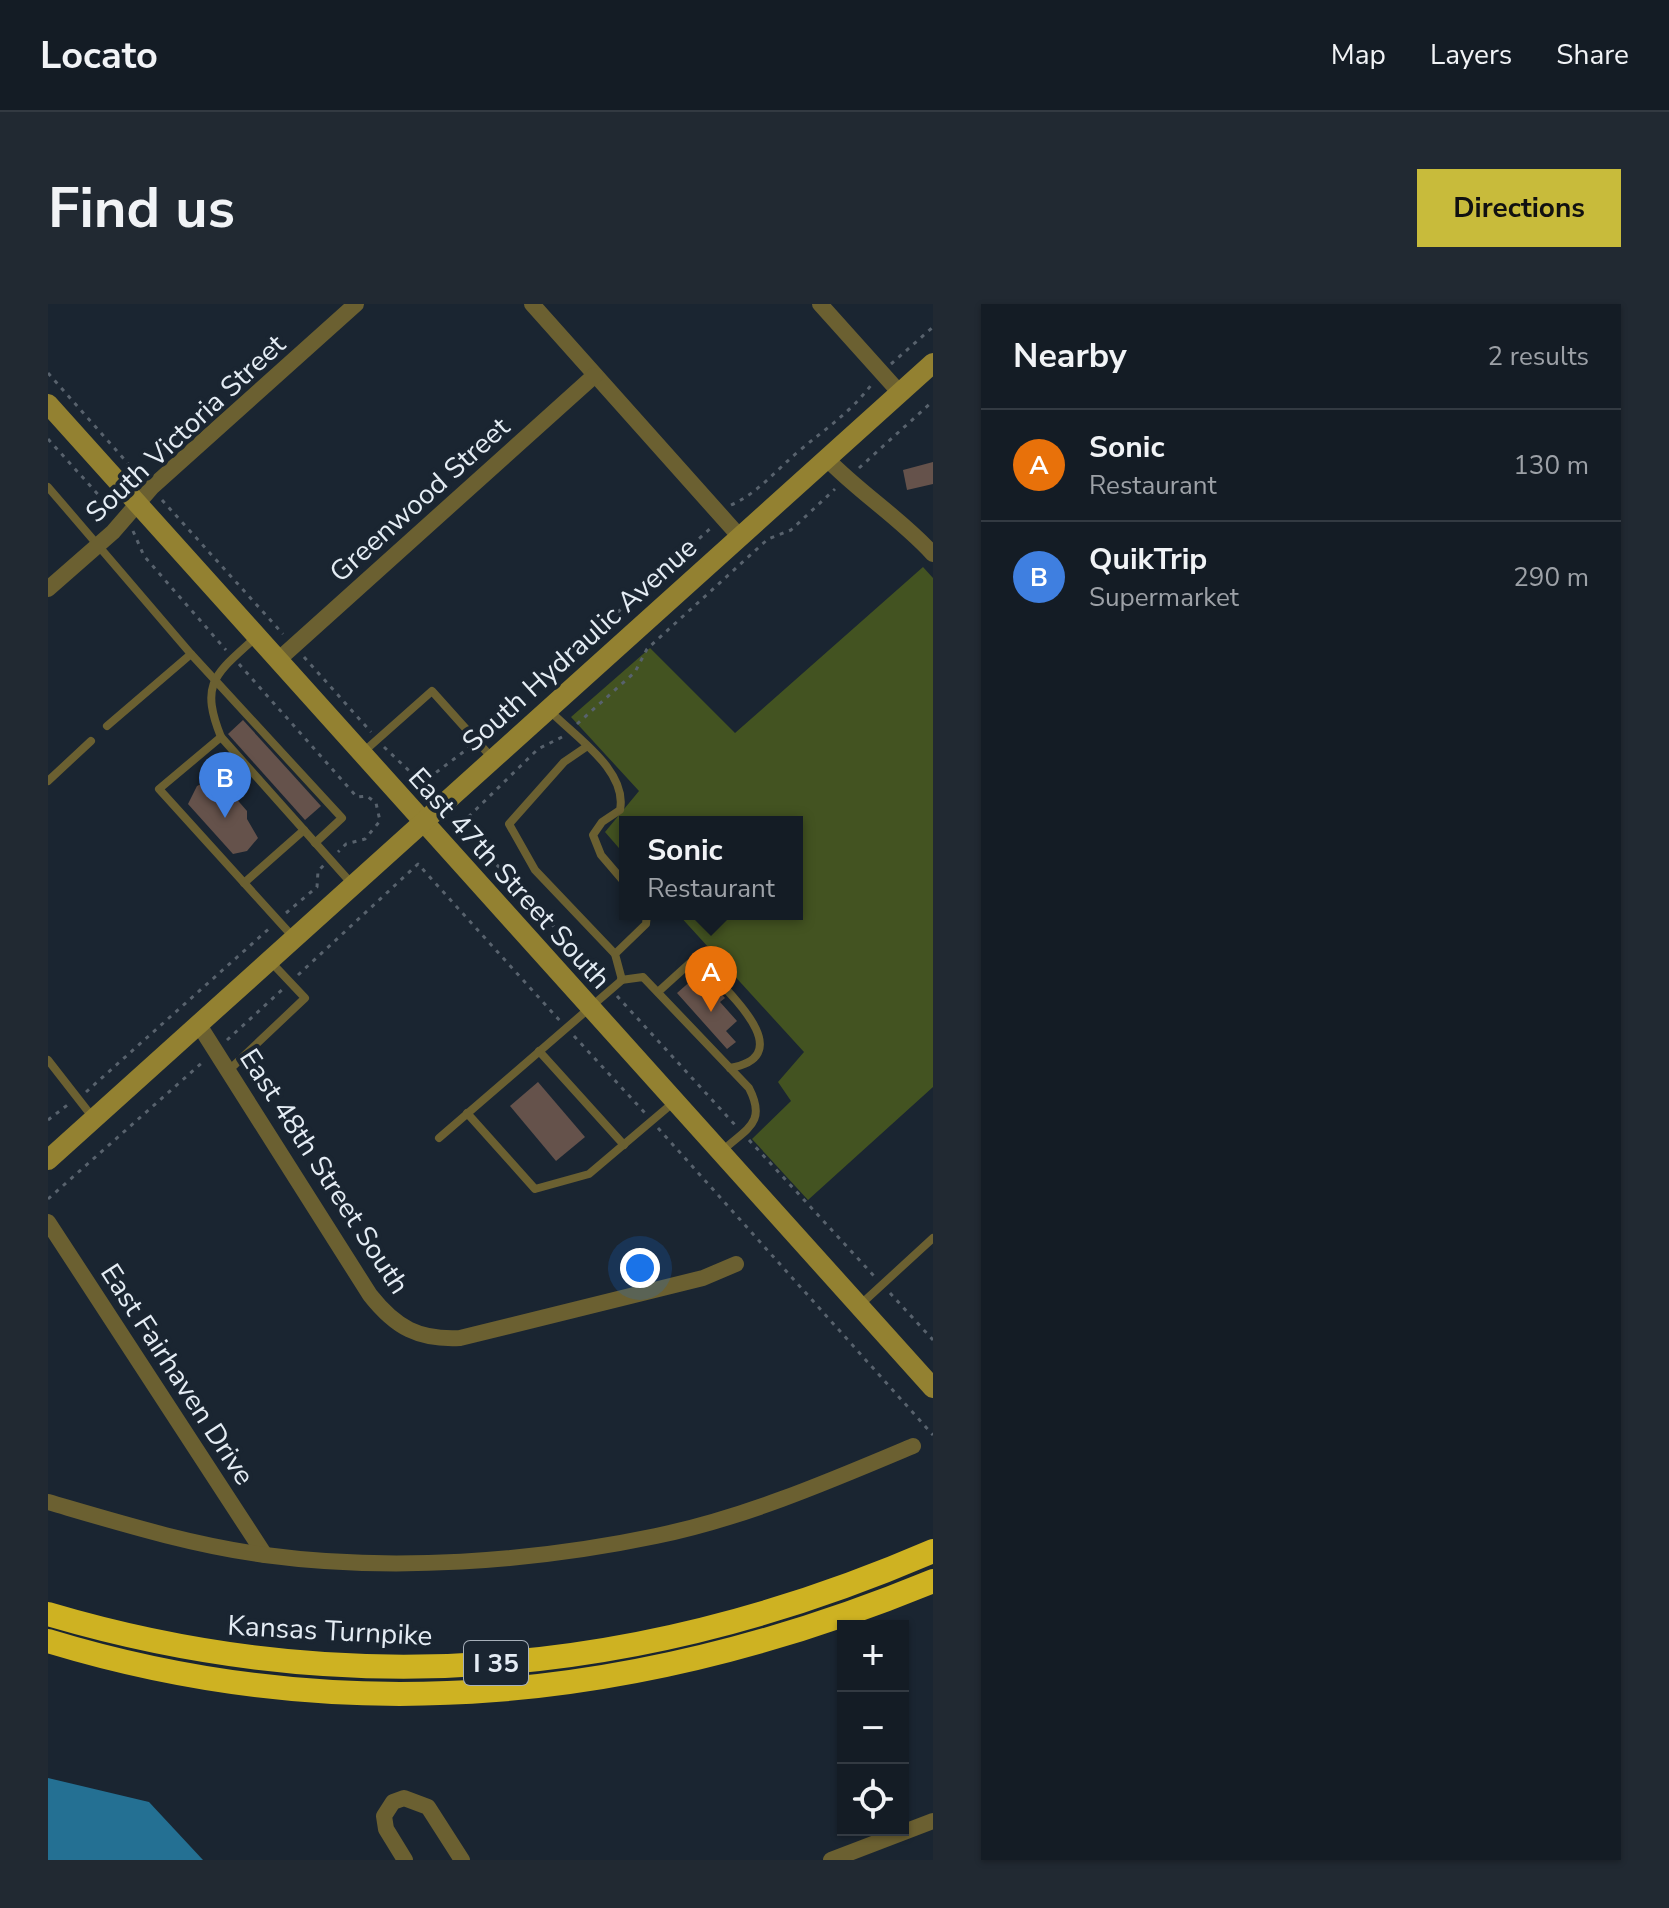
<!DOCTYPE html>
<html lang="en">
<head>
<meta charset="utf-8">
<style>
	:root { --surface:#141c25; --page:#212932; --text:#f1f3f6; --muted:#9da1a7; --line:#333a42; --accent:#c8bb3b }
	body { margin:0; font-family:"Nunito Sans",sans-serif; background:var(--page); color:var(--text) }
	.controls { position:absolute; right:24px; bottom:24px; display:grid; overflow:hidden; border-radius:0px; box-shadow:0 2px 6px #0004 }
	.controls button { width:72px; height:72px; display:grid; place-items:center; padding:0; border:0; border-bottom:2px solid var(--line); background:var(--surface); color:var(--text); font:40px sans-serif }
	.you { position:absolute; left:592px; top:964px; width:28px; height:28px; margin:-20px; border:6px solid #fff; border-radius:50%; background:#1a73e8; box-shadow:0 0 0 12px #1a73e833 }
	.badge { display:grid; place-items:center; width:52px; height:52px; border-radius:50%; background:var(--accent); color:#fff; font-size:26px; font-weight:700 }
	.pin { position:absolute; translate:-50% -66px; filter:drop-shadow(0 2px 4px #0008) }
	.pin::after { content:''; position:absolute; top:42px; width:28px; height:24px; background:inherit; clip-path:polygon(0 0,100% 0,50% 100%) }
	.popup { position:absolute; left:571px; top:512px; width:184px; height:104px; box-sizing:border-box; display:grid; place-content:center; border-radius:0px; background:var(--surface); filter:drop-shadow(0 2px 6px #0005); font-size:26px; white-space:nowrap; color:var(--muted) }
	.popup b { font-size:30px; color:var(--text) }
	.popup::after { content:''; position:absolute; left:50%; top:100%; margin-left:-16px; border:16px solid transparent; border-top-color:var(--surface) }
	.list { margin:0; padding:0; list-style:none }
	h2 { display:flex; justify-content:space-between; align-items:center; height:104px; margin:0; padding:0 32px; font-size:34px }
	h2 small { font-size:26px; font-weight:400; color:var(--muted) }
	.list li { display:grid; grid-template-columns:52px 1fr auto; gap:24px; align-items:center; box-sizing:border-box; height:112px; padding:0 32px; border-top:2px solid var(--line) }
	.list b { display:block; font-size:30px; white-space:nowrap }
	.list p { margin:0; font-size:26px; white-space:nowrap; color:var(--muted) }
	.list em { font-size:26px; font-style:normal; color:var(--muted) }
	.icon { flex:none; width:44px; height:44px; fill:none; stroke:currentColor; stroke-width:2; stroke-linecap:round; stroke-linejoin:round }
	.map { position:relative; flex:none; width:885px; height:1556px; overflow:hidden; border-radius:0px }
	header { display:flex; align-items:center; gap:48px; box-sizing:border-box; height:112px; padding:0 40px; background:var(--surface); border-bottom:2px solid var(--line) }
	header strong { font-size:38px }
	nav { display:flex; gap:44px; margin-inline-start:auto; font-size:28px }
	.intro { display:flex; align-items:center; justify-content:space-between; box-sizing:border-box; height:192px; padding:0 48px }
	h1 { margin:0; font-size:56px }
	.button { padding:20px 36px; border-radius:0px; background:var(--accent); color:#111; font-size:28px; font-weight:700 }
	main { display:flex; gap:48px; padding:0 48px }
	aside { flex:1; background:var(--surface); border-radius:0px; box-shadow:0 2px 6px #0004 }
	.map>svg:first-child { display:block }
	.green { fill:#435321 }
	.water { fill:#247093 }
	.building { fill:#65524b }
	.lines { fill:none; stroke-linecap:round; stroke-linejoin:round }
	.path { stroke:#58626d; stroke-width:3; stroke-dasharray:4 6; stroke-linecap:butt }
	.lane { stroke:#6b6031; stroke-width:8 }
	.street { stroke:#6b6031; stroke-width:16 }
	.secondary { stroke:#938131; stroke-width:20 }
	.highway { stroke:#ceb222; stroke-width:24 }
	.labels { text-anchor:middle; stroke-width:8; stroke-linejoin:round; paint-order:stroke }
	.shield { fill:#1a2531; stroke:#a7b0ba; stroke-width:2 }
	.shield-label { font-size:26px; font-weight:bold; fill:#e4ecf4 }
	.street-label { font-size:28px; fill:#e4ecf4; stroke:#1a2531 }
</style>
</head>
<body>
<header>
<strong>Locato</strong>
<nav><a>Map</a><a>Layers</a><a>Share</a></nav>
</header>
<div class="intro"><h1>Find us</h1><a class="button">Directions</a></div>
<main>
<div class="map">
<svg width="885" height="1556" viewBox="0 0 885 1556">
	<rect width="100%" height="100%" fill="#1a2531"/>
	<polygon class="green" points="875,263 885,274 885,783 760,896 704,835 743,797 730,778 756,748 630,610 749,610 749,518 577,518 577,551 557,528 591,487 523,413 602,344 687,429"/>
	<polygon class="water" points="0,1474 101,1498 155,1556 0,1556"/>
	<g class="building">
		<polygon points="885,158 885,180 859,186 855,166"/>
		<polygon points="195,416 273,502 257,516 180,430"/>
		<polygon points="159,477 185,491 199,507 199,515 210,534 199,547 185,550 140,500 149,482"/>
		<polygon points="653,668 677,694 672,698 689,717 678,727 688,738 679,745 629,689"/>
		<polygon points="490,778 537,833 508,857 462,802"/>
	</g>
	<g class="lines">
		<g class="path">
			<polyline points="843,60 885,23"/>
			<polyline points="0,69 92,173"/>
			<polyline points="0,135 65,207"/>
			<polyline points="811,164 885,97"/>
			<polyline points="114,196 235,330"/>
			<path d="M683,201c27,-12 44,-34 68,-54 27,-23 50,-37 73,-67"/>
			<polyline points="85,227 96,252 178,346"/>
			<polyline points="256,353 323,428"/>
			<polyline points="191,360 309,493 319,492 328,499 332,517 317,535 298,540 290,548"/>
			<polyline points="529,420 587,368 599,345 720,235 743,226 787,185"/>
			<polyline points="436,429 665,222"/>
			<polyline points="514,433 490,445 412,521 556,677"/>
			<polyline points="336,443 374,479 422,443"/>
			<polyline points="238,609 269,583 270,567 276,561"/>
			<polyline points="250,671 370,560 513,718"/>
			<polyline points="569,692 688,822"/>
			<polyline points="526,732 597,809"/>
			<polyline points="179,736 236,684"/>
			<polyline points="38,788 224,622"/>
			<polyline points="0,816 22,799"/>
			<polyline points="610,824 885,1131"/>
			<polyline points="701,836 826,972"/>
			<polyline points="0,895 156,757"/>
			<polyline points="842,989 885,1036"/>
		</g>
		<g class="lane">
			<polyline points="0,183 143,350 294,514 267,539"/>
			<path d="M501,406c25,26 79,60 71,100l-18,12 -9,13 8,20 24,28"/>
			<polyline points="59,422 143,350"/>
			<path d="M173,433c-22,-55 -5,-63 34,-99"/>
			<polyline points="538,443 516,458 461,520 487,566 567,650"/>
			<polyline points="313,450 384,387 445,455"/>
			<polyline points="0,477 43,437"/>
			<polyline points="196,579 256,526"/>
			<polyline points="246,634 111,485 173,433 304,580"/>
			<path d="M573,676l22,-3 106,111c18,35 -2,40 -27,63"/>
			<path d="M610,688l32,-29h11c21,24 102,92 29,105"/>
			<polyline points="491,747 576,841"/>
			<polyline points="0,756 46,815"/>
			<polyline points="180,767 257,694 223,658"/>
			<polyline points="419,809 487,885 541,870 626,798"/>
			<polyline points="391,834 574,676 567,650 598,620 599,610"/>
			<polyline points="812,1001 885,934"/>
		</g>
		<g class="street">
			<polyline points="484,0 692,233"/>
			<polyline points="772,0 852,89"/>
			<path d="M779,155c33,34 73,59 106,95"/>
			<polyline points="0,285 65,228 104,183 308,0"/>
			<polyline points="229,357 547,71"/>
			<path d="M151,721l171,270c26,33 49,45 90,43l243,-60 33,-14"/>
			<polyline points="0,918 217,1251"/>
			<path d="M0,1198c72,21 143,43 217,53 126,17 267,7 391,-19 88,-18 174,-55 257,-90"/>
			<polyline points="357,1556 338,1525 336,1512 345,1498 356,1494 380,1503 414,1556"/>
			<polyline points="783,1556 885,1517"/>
		</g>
		<g class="secondary">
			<polyline points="0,100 885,1084"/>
			<polyline points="0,856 885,59"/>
		</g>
		<g class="highway">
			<path d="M0,1310c304,90 596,62 885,-63"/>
			<path d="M0,1337c302,92 596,59 885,-60"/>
		</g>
	</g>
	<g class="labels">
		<rect class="shield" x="416" y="1337" width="64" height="44" rx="6"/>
		<g class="shield-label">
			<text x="448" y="1368">I 35</text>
		</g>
		<g class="street-label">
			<text transform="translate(137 124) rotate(-43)" y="10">South Victoria Street</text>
			<text transform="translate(371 195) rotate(-42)" y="10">Greenwood Street</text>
			<text transform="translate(531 340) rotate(-42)" y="10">South Hydraulic Avenue</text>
			<text transform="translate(462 574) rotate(48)" y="10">East 47th Street South</text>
			<text transform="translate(277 867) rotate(57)" y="10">East 48th Street South</text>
			<text transform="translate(130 1070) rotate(57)" y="10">East Fairhaven Drive</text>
			<text transform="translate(282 1326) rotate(3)" y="10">Kansas Turnpike</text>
		</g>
	</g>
</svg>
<div class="controls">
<button>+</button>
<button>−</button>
<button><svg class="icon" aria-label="locate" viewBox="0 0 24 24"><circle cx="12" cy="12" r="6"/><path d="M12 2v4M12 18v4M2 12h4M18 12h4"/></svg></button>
</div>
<div class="you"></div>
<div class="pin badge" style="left:663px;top:708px;background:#e8710a">A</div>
<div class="popup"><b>Sonic</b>Restaurant</div>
<div class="pin badge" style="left:177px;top:514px;background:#3f7fe0">B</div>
</div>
<aside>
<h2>Nearby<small>2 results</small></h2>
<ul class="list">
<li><span class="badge" style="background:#e8710a">A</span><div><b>Sonic</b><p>Restaurant</p></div><em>130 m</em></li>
<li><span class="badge" style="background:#3f7fe0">B</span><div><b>QuikTrip</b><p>Supermarket</p></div><em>290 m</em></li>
</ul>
</aside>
</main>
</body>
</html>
